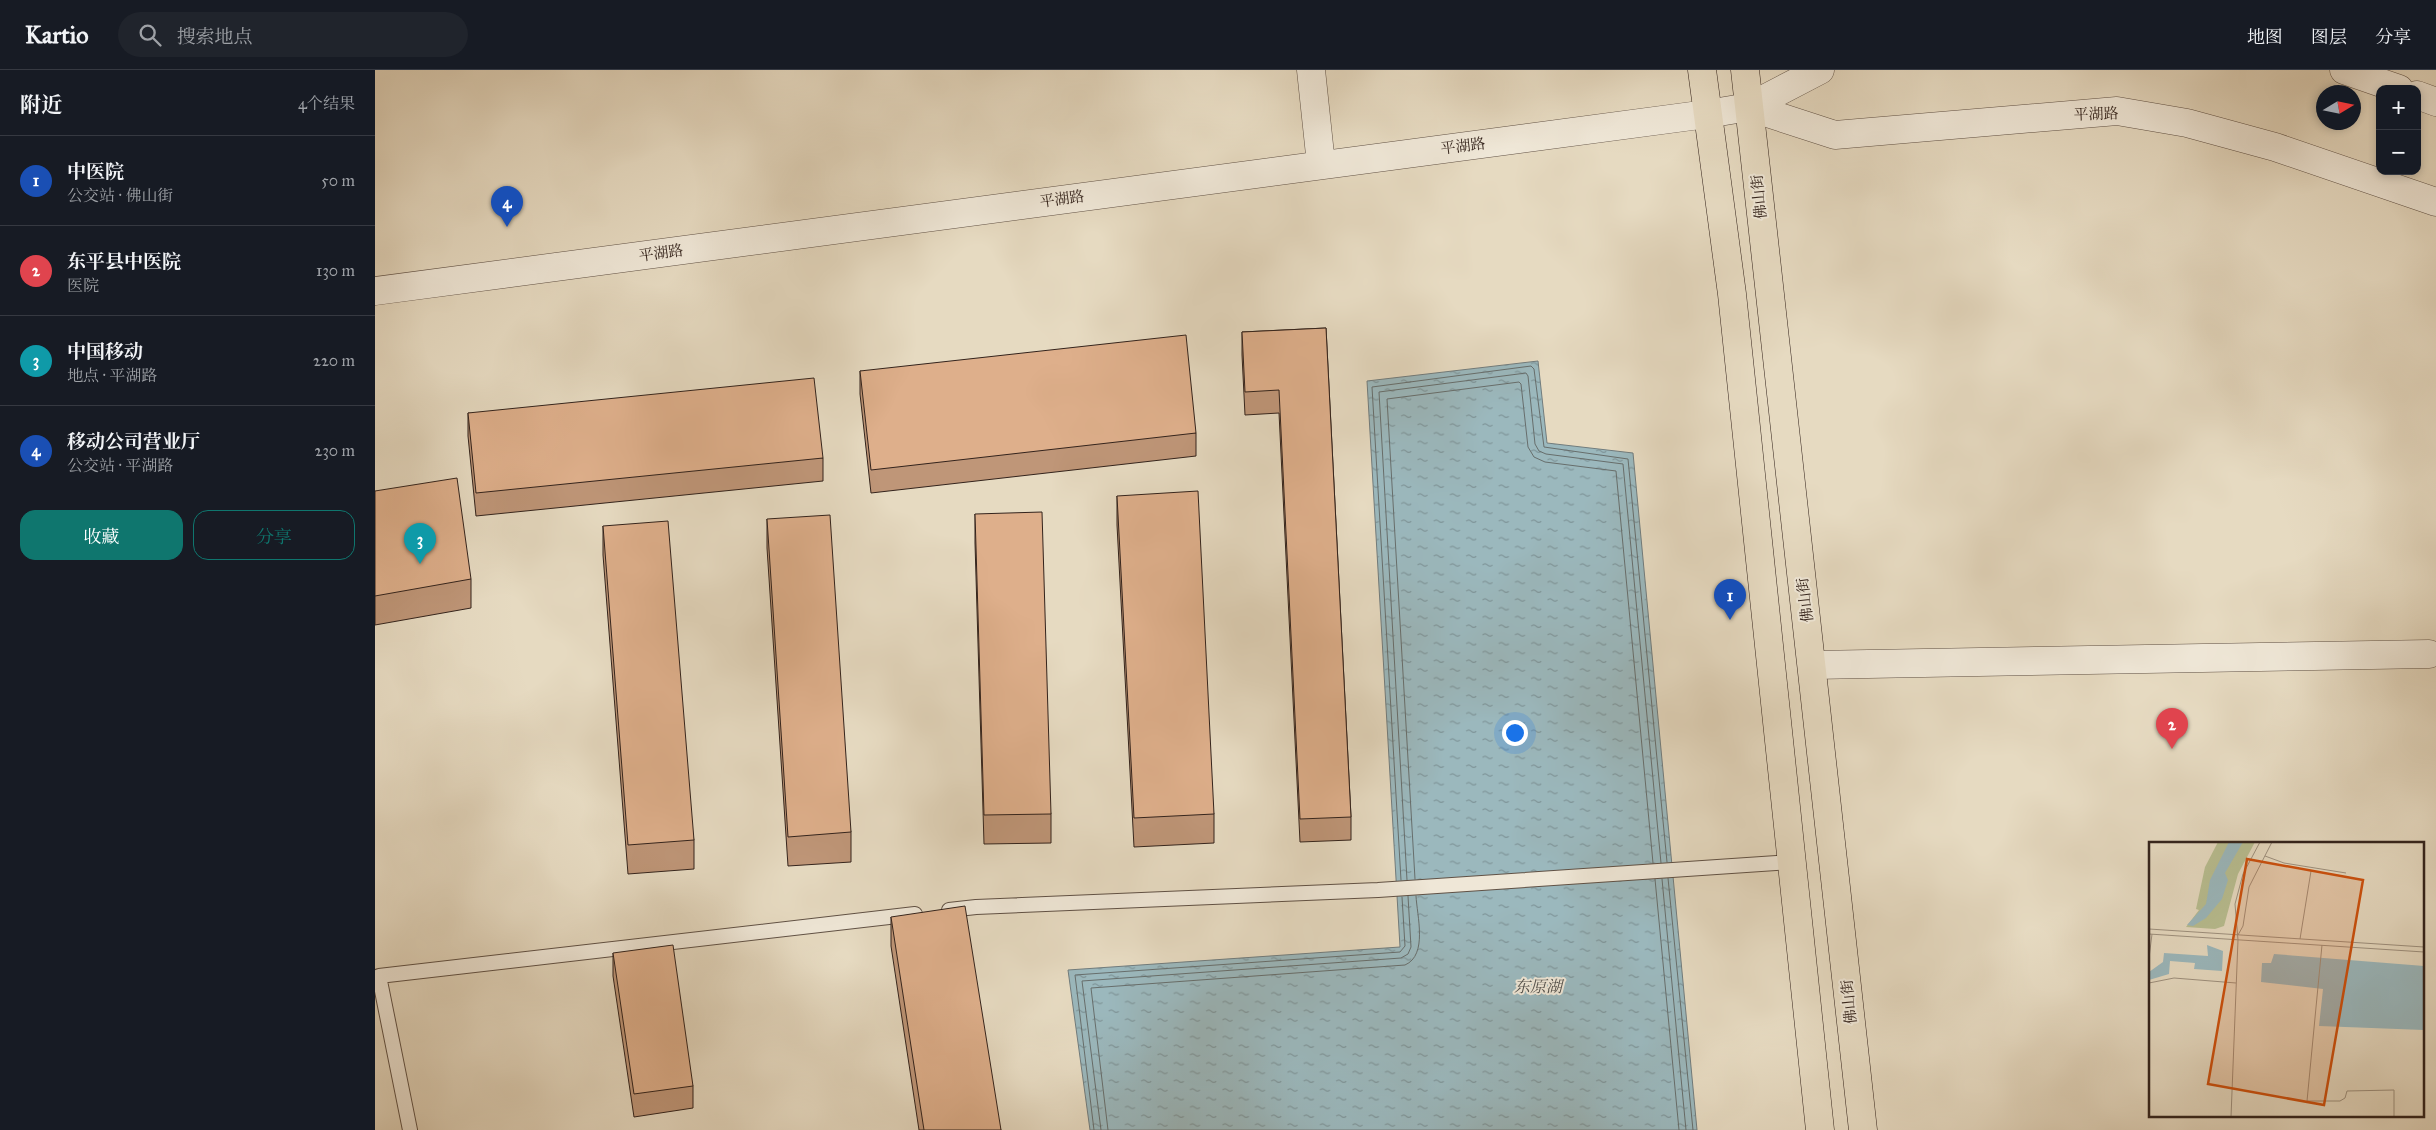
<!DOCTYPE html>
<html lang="zh">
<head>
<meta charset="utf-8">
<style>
	:root { --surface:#171b24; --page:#20242c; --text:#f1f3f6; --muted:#9ea1a6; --line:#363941; --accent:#0f766e }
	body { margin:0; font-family:"IM FELL Great Primer","Noto Serif SC",serif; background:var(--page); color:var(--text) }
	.controls { position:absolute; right:15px; top:15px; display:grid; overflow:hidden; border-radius:10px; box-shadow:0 2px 8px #0003 }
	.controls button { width:45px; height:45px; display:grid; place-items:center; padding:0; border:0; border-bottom:1px solid var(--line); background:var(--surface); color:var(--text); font:25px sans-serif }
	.compass { position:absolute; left:1941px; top:15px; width:45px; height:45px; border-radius:50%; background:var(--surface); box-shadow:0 2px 8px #0003; rotate:80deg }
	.you { position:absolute; left:1139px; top:662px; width:18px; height:18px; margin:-12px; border:4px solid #fff; border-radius:50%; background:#1a73e8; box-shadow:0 0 0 8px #1a73e833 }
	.badge { display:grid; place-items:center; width:32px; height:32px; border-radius:50%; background:var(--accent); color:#fff; font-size:16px; font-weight:700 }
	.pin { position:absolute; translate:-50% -41px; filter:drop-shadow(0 1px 2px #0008) }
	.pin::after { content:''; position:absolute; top:26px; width:18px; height:15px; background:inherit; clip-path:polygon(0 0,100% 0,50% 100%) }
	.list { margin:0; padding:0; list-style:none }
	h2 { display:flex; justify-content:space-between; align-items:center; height:65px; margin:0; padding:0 20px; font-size:21px }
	h2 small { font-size:16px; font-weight:400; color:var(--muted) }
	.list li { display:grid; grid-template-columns:32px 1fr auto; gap:15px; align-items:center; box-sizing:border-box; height:90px; padding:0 20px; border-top:1px solid var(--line) }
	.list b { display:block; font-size:19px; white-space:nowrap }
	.list p { margin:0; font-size:16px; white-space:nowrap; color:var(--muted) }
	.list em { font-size:16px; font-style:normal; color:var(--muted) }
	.actions { display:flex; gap:10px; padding:15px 20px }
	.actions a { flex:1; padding:11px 0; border:1px solid var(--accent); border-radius:15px; text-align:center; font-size:18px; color:var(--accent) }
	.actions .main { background:var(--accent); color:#fff }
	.icon { flex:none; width:28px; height:28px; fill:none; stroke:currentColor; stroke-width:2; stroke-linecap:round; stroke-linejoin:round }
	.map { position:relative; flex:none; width:2061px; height:1060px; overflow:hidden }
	header { display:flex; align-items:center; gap:30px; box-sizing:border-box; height:70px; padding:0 25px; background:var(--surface); border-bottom:1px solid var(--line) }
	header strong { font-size:24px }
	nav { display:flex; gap:28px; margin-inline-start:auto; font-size:18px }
	.search { width:350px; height:45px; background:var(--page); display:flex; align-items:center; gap:12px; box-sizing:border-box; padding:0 18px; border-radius:28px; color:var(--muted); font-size:19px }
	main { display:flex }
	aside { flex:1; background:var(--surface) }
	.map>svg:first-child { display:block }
	.water { fill:url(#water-ripples); stroke:#717c7d }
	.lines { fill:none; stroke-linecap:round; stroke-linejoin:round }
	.shore { stroke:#676e6c; stroke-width:1 }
	.service-casing { stroke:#605145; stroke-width:16 }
	.minor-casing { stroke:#605145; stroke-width:29 }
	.tertiary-casing { stroke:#605145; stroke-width:29 }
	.primary-casing { stroke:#33231c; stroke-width:29 }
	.service { stroke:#efe7d7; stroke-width:14 }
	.minor { stroke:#efe7d7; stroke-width:28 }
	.tertiary { stroke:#efe7d7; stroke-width:28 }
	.primary { stroke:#e6dac1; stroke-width:28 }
	.wall { fill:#bf9678; stroke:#33231c }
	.building { fill:#deaf8b; stroke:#33231c }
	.labels { text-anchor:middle; stroke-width:4; stroke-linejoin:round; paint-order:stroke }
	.street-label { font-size:15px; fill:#33231c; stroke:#efe7d7 }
	.water-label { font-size:16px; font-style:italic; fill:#52504c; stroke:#efe7d7 }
	.inset-road { fill:none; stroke:#9e917f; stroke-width:1 }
	.view { fill:#cd510e; fill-opacity:0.15; stroke:#cd510e; stroke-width:2.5 }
	.inset-edge { fill:none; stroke:#33231c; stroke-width:2.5 }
</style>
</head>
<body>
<header>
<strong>Kartio</strong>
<div class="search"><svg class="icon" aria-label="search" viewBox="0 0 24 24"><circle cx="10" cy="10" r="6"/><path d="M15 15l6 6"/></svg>搜索地点</div>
<nav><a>地图</a><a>图层</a><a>分享</a></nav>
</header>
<main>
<aside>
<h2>附近<small>4个结果</small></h2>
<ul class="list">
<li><span class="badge" style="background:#1a4fb4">1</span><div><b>中医院</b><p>公交站 · 佛山街</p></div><em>50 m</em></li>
<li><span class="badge" style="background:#e0444e">2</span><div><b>东平县中医院</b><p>医院</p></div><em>130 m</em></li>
<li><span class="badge" style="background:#0f9aa8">3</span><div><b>中国移动</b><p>地点 · 平湖路</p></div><em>220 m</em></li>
<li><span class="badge" style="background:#1a4fb4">4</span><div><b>移动公司营业厅</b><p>公交站 · 平湖路</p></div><em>230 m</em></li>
</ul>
<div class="actions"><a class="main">收藏</a><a>分享</a></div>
</aside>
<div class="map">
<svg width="2061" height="1060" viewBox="0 0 2061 1060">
	<defs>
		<pattern id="water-ripples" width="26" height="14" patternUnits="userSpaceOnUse" patternTransform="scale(1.25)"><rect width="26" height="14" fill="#9bb8bd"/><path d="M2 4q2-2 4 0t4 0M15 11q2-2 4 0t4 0" fill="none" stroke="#7f9599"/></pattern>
	</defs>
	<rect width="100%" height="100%" fill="#e6dac1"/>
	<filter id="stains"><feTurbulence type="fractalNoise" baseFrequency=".004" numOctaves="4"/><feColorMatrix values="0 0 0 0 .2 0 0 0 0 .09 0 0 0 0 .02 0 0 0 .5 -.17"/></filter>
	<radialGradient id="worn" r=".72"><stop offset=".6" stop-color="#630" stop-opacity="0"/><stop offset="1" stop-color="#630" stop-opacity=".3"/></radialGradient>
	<polygon class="water" points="1163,291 1172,373 1258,383 1322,1060 715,1060 693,900 1025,877 992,311"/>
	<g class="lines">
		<g class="shore">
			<polyline points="1293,808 1318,1060"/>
			<polyline points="1040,809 1012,329 1144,312 1146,314 1153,377 1159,387 1170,392 1241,401 1278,793"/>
			<polyline points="1280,809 1304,1060"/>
			<polyline points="1287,809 1311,1060"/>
			<polyline points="1026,810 997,317 1156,296 1159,299 1169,377 1253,389 1292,792"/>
			<polyline points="1032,810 1004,322 1151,303 1153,306 1160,374 1164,381 1171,384 1248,394 1286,793"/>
			<polyline points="719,1060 700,905 1025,882 1030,876 1027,827"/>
			<polyline points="726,1060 707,911 1026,888 1033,884 1036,877 1033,826"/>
			<path d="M733,1060l-17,-142 314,-23c23,-10 12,-49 11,-69"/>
		</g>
		<g class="service-casing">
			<g id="service">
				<polyline points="574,840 601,837 1003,820 1416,792"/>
				<polyline points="35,1060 4,906 540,844"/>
			</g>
		</g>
		<g class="minor-casing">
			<g id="minor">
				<polyline points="936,0 946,94"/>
				<polyline points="1438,595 2054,584"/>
			</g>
		</g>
		<g class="tertiary-casing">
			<g id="tertiary">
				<polyline points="1969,0 2024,19"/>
				<polyline points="2042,25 2061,32"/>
				<polyline points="1374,37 1460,65 1742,41 1812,53 1900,77 2061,132"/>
				<polyline points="0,221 1332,44 1374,37 1445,0"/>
			</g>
		</g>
		<g class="primary-casing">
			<g id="primary">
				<polyline points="1327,0 1357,224 1445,1060"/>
				<polyline points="1370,0 1488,1060"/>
			</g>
		</g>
		<use href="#service" class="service"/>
		<use href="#minor" class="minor"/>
		<use href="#tertiary" class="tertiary"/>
		<use href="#primary" class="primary"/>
	</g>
	<g class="wall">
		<polygon points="951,258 976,747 976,770 925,772 904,343 870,345 867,285 867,262"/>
		<polygon points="485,301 821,363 821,386 496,423 485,324"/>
		<polygon points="93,343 448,388 448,411 101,446 93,366"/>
		<polygon points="0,421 96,509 96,538 0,555"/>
		<polygon points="742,426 839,744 839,773 759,777 742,455"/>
		<polygon points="600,444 676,744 676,773 609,774 600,473"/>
		<polygon points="392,449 476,762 476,792 413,796 392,478"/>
		<polygon points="228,456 319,770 319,799 253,804 228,485"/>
		<polygon points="516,847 626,1060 544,1060 516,876"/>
		<polygon points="238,883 318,1016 318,1038 259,1047 238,906"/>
	</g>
	<g class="building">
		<polygon points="951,258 976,747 925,749 904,320 870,322 867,262"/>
		<polygon points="811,265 821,363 496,400 485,301"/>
		<polygon points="439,308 448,388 101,423 93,343"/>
		<polygon points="82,408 96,509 0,526 0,421"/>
		<polygon points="823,421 839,744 759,748 742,426"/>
		<polygon points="667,442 676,744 609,745 600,444"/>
		<polygon points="455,445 476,762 413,767 392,449"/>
		<polygon points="293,451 319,770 253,775 228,456"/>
		<polygon points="590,836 626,1060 549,1060 516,847"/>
		<polygon points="298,875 318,1016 259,1024 238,883"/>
	</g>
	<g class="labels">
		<g class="street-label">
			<text transform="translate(1721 44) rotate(-2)" y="5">平湖路</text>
			<text transform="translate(1088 76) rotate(-7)" y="5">平湖路</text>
			<text transform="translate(1384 127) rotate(-96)" y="5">佛山街</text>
			<text transform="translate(687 129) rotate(-8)" y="5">平湖路</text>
			<text transform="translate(286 183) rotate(-8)" y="5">平湖路</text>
			<text transform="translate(1430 530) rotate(-97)" y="5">佛山街</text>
			<text transform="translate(1474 932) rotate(-96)" y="5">佛山街</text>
		</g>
		<g class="water-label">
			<text x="1163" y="922">东原湖</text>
		</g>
	</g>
	<g transform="translate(1774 772)">
		<rect width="275" height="275" fill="#e6dac1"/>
		<path d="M69,0h37l-17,32 -14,52 -9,3 -29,-2 13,-17 -3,-1 9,-42z" fill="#b8be91"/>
		<path d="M80,0h14l-18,31 3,7 -6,19 -16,19 -13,8 -6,-1 19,-21 4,-24zM58,103l16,6 -1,20 -28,-2 1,-6 -25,-2 -1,13 -20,6v-8l14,-10 1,-9 44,3zM125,112l150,12v64l-105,-4 4,-37 -62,-7 1,-19h9z" fill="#9bb8bd"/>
		<path class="inset-road" d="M116,14l19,7 62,10M0,87l275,18M0,92l275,18M89,93l5,-9 6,-39 23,-45M151,97l11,-68M173,103l-15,156h33l5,-3 2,-7 47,-1v27M0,116l3,-24M0,141l25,-5 62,5M82,275l7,-177 -3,-36 8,-30 17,-32"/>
		<path class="view" d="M98,17l116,21 -39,225 -116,-21z"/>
		<rect width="275" height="275" class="inset-edge"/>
	</g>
	<rect width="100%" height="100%" filter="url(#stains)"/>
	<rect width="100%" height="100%" fill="url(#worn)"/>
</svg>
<div class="controls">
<button>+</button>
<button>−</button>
</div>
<svg class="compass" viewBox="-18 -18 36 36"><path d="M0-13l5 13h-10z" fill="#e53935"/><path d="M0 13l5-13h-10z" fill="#9ea1a6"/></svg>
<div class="you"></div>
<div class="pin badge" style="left:1355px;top:550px;background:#1a4fb4">1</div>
<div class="pin badge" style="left:1797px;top:679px;background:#e0444e">2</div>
<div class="pin badge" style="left:45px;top:494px;background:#0f9aa8">3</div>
<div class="pin badge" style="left:132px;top:157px;background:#1a4fb4">4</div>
</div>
</main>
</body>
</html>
